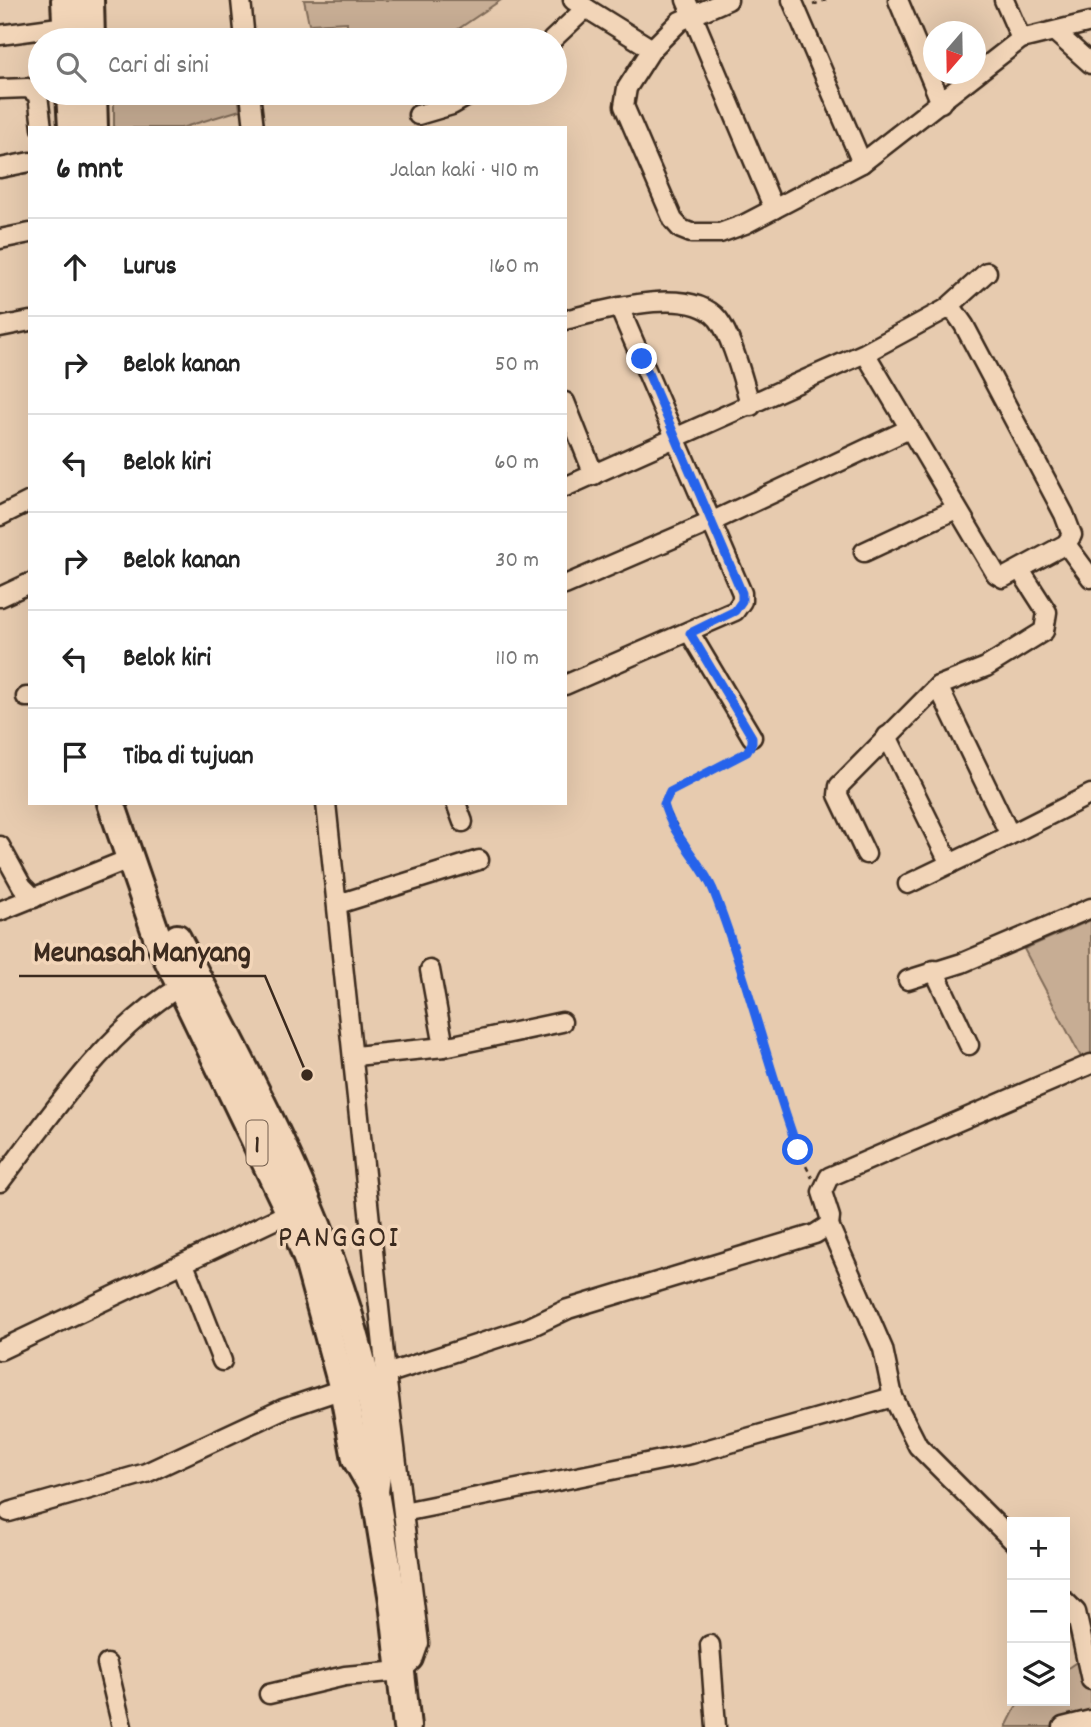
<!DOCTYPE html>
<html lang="id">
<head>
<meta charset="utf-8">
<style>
	:root { --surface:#fff; --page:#f2f2f2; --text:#222; --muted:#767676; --line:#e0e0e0 }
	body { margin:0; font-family:Dekko,sans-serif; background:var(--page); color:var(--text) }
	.controls { position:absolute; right:21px; bottom:21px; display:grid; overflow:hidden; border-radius:0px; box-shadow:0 7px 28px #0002 }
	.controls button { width:63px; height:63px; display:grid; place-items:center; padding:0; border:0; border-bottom:2px solid var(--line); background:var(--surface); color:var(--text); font:35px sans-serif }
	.compass { position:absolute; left:923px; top:21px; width:63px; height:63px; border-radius:50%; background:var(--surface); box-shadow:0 7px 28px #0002; rotate:200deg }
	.stop { position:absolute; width:21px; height:21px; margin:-16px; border:5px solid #2563eb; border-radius:50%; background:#fff }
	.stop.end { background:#2563eb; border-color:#fff; box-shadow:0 2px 7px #0008 }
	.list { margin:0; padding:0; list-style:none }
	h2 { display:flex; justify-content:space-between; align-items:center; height:91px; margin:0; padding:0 28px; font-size:30px }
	h2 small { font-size:23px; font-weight:400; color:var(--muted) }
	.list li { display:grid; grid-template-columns:46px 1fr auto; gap:21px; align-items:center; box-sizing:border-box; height:98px; padding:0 28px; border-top:2px solid var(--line) }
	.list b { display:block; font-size:26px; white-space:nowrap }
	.list em { font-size:23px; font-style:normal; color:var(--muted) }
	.icon { flex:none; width:38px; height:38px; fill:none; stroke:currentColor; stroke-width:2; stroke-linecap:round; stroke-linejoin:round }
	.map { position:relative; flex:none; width:1091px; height:1727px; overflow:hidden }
	.search { position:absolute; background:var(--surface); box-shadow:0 7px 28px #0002; left:28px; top:28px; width:539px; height:77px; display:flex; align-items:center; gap:18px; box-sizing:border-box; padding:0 24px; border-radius:38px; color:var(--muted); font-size:26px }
	.panel { position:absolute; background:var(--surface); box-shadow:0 7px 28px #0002; left:28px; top:126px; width:539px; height:679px; border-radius:0px }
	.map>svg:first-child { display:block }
	.green { fill:#c7ad94; stroke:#816c59; stroke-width:2 }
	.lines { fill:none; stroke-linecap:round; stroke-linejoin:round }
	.minor-casing { stroke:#3b2a1e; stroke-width:23 }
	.highway-casing { stroke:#3b2a1e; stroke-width:32 }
	.path { stroke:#3b2a1e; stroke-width:2.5; stroke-dasharray:5 5; stroke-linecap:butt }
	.minor { stroke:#f2d5b8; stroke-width:18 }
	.highway { stroke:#f2d5b8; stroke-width:26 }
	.route { stroke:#2563eb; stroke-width:9 }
	.labels { text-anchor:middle; stroke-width:7; stroke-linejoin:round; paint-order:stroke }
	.shield { fill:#f2d5b8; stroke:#725d4c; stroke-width:2 }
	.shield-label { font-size:26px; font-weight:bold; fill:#3b2a1e }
	.quarter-label { font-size:32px; letter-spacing:2px; fill:#3b2a1e; stroke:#f2d5b8 }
	.leader { fill:none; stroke:#3b2a1e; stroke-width:2.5 }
	.callout-dot { fill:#3b2a1e; stroke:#f2d5b8; stroke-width:2.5 }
	.callout-label { font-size:30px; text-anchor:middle; font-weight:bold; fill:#3b2a1e; stroke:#f2d5b8; stroke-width:7; stroke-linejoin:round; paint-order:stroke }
</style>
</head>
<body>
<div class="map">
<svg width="1091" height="1727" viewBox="0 0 1091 1727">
	<rect width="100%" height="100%" fill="#e7cbaf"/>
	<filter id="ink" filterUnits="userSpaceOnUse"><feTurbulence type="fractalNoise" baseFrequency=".0143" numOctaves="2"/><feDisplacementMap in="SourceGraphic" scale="14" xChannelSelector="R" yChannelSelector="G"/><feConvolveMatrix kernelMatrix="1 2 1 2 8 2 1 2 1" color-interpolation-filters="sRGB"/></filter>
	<g filter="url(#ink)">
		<g class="green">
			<polygon points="304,0 501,0 442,40 347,40 347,22 309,24"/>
			<polygon points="114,93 238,93 240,110 181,128 114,128"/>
			<polygon points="1091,920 1091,1076 1024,949"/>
			<polygon points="1091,1652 1091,1727 1006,1727 1019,1701 1065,1701 1065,1670"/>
		</g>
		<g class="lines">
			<g class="minor-casing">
				<g id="minor">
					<polyline points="241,0 245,40"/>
					<polyline points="573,0 652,49 627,88 624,106 673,220 681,229 691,233 720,233 745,224 862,163 1021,39 1091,22"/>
					<polyline points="686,0 774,209"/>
					<polyline points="792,0 862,163"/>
					<polyline points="898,0 941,103"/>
					<polyline points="1004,0 1021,39"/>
					<polyline points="1055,32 1091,64"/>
					<polyline points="0,35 66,26"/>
					<polyline points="552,40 586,8"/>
					<polyline points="652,49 680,21 728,0"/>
					<polyline points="0,89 28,88 38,95 42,128"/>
					<polyline points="250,93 254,128"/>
					<polyline points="418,115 452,105 473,93"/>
					<polyline points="0,168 30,162"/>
					<polyline points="0,239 30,233"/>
					<polyline points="946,309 987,272"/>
					<path d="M565,320c37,-9 124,-36 153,-1 15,19 25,63 33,87"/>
					<polyline points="0,327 30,321"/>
					<polyline points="565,402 594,475"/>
					<polyline points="565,487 865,353 946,309 955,312 964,325 1064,514 1072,535 1066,544 1003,578 996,574 865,353"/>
					<polyline points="0,516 30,501"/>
					<polyline points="1066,544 1091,578"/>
					<polyline points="864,552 956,509"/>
					<polyline points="565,585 711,522 909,429"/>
					<polyline points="0,597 30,583"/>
					<polyline points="690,633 752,737"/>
					<polyline points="565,685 735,611 742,601 742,593 619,307"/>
					<polyline points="26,697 30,697"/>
					<polyline points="887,736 950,864"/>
					<polyline points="456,803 463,822"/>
					<polyline points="1010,835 1091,794"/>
					<polyline points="0,846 22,886 34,898"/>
					<polyline points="866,854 838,795 839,786 938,686 986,667 1044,631 1047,612 1020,570"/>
					<polyline points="908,884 1010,835 938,686"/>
					<polyline points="338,904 479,860"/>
					<polyline points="0,911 129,859"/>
					<polyline points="430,970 444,1047"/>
					<polyline points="934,970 969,1045"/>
					<polyline points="908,980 962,963 1091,908"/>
					<polyline points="355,1056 444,1047 562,1022"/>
					<path d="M0,1182c53,-69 106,-152 181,-196"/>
					<polyline points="829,1225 883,1349 893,1397 918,1446 1012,1540"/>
					<polyline points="184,1264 222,1361"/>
					<polyline points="0,1350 297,1209"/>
					<polyline points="386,1374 528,1328 568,1309 815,1234 829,1225 830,1217 822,1192 829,1177 1091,1064"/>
					<polyline points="9,1512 146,1473 283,1409 343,1389"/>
					<polyline points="403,1512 691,1454 893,1397"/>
					<polyline points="1065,1601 1076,1612 1091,1680"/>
					<polyline points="710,1645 716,1727"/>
					<polyline points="107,1664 122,1727"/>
					<polyline points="269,1694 345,1676 401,1671 413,1660 419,1643 386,1374 326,803"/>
					<polyline points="1063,1727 1091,1720"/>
				</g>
			</g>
			<g class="highway-casing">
				<g id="highway">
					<polyline points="65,0 67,40"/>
					<polyline points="90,0 91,40"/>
					<polyline points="70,93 72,128"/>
					<polyline points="93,93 94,128"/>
					<polyline points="111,803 158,939 289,1211 308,1261 343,1389 356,1459 375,1492 393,1601 407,1727"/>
					<path d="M177,938c69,134 144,266 182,413 13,49 24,90 16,141"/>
				</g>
			</g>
			<g class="path">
				<polyline points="813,5 826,0"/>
				<polyline points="746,752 670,792 664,804 714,893 762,1034 777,1092 798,1150 812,1178"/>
			</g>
			<use href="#minor" class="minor"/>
			<use href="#highway" class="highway"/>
		</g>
	</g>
	<g class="lines" filter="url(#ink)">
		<path class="route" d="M642,359l100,234v8l-7,10 -45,22 62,104v6l-5,9 -77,40 -6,12c8,32 38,58 50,88 33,84 53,173 84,258"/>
	</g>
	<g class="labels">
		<rect class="shield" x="246.5" y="1120.5" width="21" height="45" rx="5"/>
		<g class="shield-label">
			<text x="257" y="1152">1</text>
		</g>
		<g class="quarter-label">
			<text x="339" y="1246">PANGGOI</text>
		</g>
	</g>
	<path class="leader" d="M307 1075L265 976H19"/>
	<circle class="callout-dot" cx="307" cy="1075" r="7"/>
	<g class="callout-label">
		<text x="142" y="961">Meunasah Manyang</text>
	</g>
</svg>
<div class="controls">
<button>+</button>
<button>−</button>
<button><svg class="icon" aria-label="layers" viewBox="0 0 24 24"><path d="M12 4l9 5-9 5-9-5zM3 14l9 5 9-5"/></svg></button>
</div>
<svg class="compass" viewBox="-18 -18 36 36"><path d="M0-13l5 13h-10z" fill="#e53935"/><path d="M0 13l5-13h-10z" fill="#767676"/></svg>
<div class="stop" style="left:798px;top:1150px"></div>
<div class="stop end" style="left:642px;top:359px"></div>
<div class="search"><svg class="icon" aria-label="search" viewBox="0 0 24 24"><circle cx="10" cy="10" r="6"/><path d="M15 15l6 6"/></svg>Cari di sini</div>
<section class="panel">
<h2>6 mnt<small>Jalan kaki · 410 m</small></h2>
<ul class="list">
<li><svg class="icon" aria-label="ahead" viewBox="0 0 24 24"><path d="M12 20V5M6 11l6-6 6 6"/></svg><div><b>Lurus</b></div><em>160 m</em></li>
<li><svg class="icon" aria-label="right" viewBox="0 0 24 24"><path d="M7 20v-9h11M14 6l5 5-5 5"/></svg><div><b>Belok kanan</b></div><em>50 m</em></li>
<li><svg class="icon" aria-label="left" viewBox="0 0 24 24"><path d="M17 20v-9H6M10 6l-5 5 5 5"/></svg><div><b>Belok kiri</b></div><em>60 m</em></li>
<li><svg class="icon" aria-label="right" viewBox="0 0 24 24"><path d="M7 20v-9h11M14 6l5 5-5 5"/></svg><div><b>Belok kanan</b></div><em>30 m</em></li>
<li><svg class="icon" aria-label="left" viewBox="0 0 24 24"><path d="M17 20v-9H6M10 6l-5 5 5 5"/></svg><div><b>Belok kiri</b></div><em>110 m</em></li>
<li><svg class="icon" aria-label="arrive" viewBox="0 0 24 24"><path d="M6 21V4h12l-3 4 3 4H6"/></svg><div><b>Tiba di tujuan</b></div></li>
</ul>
</section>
</div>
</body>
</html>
